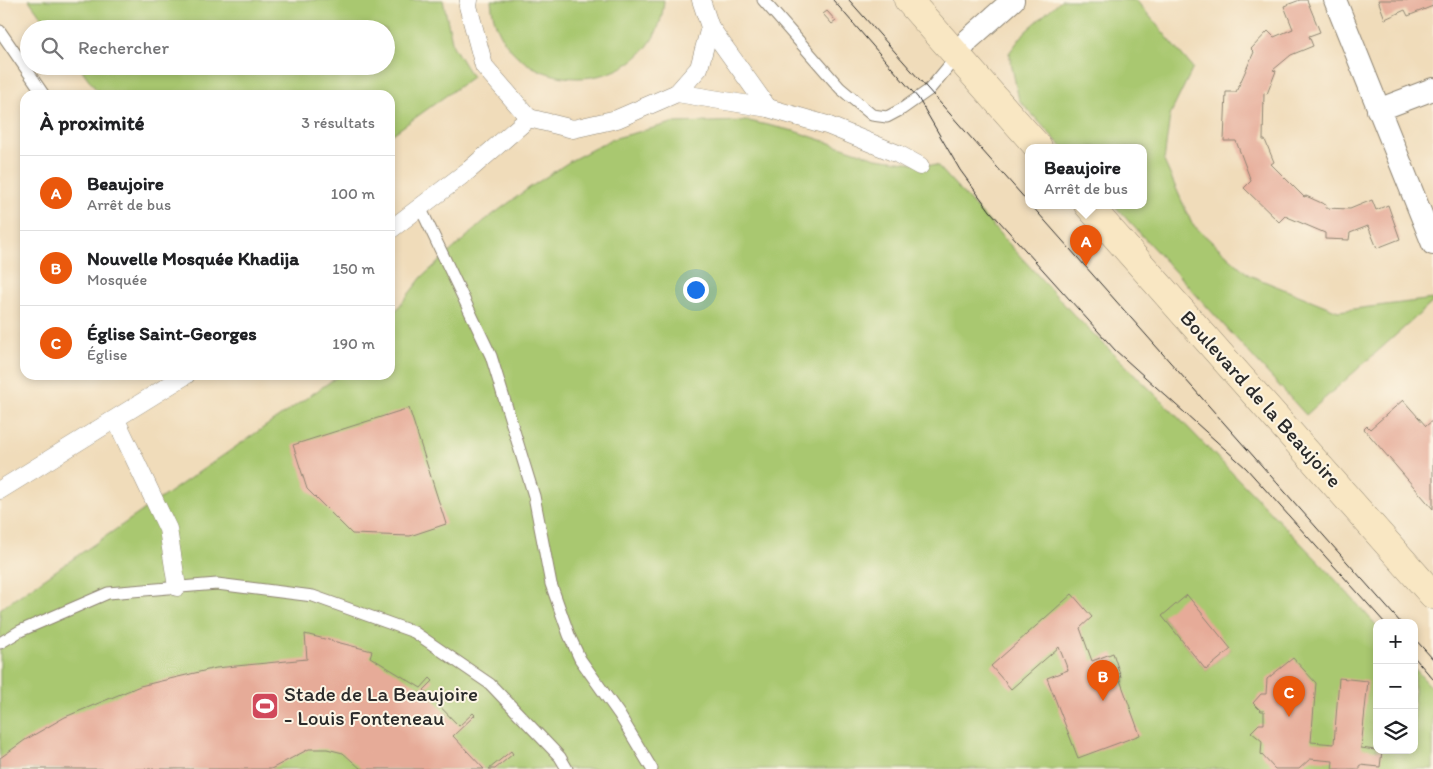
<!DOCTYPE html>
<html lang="fr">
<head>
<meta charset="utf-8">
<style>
	:root { --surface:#fff; --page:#f6f6f6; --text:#202124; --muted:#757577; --line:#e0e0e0; --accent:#ea580c }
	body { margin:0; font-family:Itim,sans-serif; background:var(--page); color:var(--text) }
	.controls { position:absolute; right:15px; bottom:15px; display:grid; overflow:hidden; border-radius:10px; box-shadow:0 2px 8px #0003 }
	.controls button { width:45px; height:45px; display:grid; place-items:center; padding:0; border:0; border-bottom:1px solid var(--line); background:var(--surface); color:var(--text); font:25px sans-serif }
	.you { position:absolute; left:695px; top:289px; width:18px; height:18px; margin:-12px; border:4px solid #fff; border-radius:50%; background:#1a73e8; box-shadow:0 0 0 8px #1a73e833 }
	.badge { display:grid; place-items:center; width:32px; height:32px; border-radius:50%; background:var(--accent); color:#fff; font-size:16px; font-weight:700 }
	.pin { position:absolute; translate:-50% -41px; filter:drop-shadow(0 1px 2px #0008) }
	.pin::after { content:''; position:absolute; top:26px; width:18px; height:15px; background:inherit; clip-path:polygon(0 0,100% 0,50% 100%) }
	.popup { position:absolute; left:1025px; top:144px; width:122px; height:65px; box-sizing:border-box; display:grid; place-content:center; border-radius:10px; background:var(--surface); filter:drop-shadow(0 1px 4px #0005); font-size:16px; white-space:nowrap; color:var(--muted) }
	.popup b { font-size:19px; color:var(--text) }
	.popup::after { content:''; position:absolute; left:50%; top:100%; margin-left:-10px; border:10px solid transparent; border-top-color:var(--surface) }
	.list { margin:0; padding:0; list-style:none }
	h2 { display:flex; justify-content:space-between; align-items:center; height:65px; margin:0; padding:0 20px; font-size:21px }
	h2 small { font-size:16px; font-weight:400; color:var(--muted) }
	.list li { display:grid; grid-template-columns:32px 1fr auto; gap:15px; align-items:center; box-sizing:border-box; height:75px; padding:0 20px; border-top:1px solid var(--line) }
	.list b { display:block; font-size:19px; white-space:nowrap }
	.list p { margin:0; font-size:16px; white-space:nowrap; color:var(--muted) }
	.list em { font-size:16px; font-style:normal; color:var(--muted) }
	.icon { flex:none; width:28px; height:28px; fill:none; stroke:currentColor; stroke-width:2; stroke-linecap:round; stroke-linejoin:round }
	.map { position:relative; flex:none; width:1433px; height:769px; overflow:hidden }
	.search { position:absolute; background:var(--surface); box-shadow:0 2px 8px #0003; left:20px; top:20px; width:375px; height:55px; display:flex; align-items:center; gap:12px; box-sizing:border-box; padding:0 18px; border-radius:28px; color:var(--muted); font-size:19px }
	.panel { position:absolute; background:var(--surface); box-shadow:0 2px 8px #0003; left:20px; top:90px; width:375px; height:290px; border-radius:15px }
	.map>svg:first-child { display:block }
	.green { fill:#a9c870; stroke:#6a7a4e; fill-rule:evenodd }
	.building { fill:#e6ab98 }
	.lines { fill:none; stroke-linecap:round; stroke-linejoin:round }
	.service-casing { stroke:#8e8472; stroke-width:13 }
	.pedestrian-casing { stroke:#8e8472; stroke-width:19 }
	.minor-casing { stroke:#8e8472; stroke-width:24 }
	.secondary-casing { stroke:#8e8472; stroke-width:29 }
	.service { stroke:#fff; stroke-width:11 }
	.pedestrian { stroke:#fff; stroke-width:18 }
	.minor { stroke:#fff; stroke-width:22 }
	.secondary { stroke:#f9e7c3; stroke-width:28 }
	.tram { stroke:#2b2b2b; stroke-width:1 }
	.labels { text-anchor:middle; stroke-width:4; stroke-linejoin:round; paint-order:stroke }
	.street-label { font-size:21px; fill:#2b2b2b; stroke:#fcf5e5 }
	.poi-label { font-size:21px; fill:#2b2b2b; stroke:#fcf5e5; text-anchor:start }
</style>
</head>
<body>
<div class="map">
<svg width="1433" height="769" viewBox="0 0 1433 769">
	<rect width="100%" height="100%" fill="#fcf5e5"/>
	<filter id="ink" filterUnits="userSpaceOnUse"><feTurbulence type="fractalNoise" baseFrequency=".02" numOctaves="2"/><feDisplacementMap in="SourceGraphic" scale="10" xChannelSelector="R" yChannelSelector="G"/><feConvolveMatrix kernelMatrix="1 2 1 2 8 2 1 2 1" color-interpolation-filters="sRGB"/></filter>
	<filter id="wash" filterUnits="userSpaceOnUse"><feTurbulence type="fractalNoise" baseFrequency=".0096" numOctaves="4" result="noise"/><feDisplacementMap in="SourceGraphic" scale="20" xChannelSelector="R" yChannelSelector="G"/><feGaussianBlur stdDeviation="1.12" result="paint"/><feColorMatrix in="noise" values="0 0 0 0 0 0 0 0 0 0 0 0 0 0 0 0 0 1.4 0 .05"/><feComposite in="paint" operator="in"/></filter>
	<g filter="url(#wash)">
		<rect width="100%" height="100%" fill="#f0dcba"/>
		<g class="green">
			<polygon points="29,0 443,0 453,46 472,77 390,136 390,95 100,95 79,66 386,66 386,29 50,29"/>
			<path d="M491,0h173c-6,104 -166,104 -173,0z"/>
			<polygon points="1061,0 1136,0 1193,68 1170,115 1164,161 1192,224 1249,275 1338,311 1433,299 1433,302 1306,415 1114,205 1144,205 1144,147 1062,147 1019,100 1009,53 1025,32"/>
			<path d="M749,121l45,10 82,27 62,8 135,148 92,90 158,162 54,60v124h37v-82l19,21v80h-1433v-160l340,-234h50v-57l32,-41 62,-56 45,-33 43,-28 40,-21 60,-16zM1162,616l69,33 -25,21z"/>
		</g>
		<g id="blocks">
			<g class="building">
				<polygon points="1300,0 1307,0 1320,32 1309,36 1313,46 1291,55 1273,70 1276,71 1267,94 1264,93 1263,140 1265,140 1274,162 1271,164 1304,197 1306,196 1326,205 1325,208 1350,209 1372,200 1376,210 1388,205 1400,239 1377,248 1368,226 1350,233 1349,240 1325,239 1325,233 1285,216 1279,222 1244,188 1251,181 1236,141 1224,141 1226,92 1236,92 1254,52 1251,49 1268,31 1274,37 1293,29 1284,6"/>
				<polygon points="1378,0 1433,0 1433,6 1408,16 1405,10 1385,19"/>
				<polygon points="827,11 836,21 832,24 823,14"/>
				<polygon points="1403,400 1426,426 1433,420 1433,509 1364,429 1367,426 1370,429"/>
				<polygon points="409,408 446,524 410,536 352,534 307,489 293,445"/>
				<polygon points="1072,594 1092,617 1080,628 1092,661 1113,653 1121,677 1119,677 1140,735 1078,758 1047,678 1068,670 1059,647 1011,689 991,666"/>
				<polygon points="1187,595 1231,649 1206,670 1162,616"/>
				<polygon points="305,634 372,651 370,657 421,688 430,678 433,681 424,690 459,726 473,713 475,715 453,736 484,769 361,769 343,753 327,749 309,749 271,769 0,769 0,758 25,740 65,717 140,686 216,668 307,659"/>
				<polygon points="1293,658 1316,683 1311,742 1334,744 1339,678 1368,681 1361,748 1382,751 1380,767 1360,765 1360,769 1332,769 1333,761 1310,759 1299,769 1275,769 1261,754 1262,741 1251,732 1259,724 1264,724 1264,711 1261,711 1253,703 1261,694 1266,694 1267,679"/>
				<polygon points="511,751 513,754 495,769 489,769"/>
			</g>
		</g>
	</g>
	<g filter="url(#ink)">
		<use href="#blocks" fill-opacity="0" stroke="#8e8472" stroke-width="1"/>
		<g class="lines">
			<g class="service-casing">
				<g id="service">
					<polyline points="763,0 840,88 872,115 887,117 902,109 929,90 957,56"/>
					<polyline points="0,31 44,95"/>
					<polyline points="420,207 491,356 534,496 551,584 569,635 580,659 619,714 652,769"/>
					<polyline points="0,643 20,631 108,593 217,584 313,596 414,632 490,684 560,757 567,769"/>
				</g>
			</g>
			<g class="pedestrian-casing">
				<g id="pedestrian">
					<polyline points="469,0 468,6 484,66 529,118"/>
					<polyline points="710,27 768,108"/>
					<polyline points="677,93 699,68 710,27 701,0"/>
					<polyline points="390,230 469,170 529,118 573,129 617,119 677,93 768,108 827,125 898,154 920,166"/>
					<polyline points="116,420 168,529 177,587"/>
					<polyline points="0,490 186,375"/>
				</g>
			</g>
			<g class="minor-casing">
				<g id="minor">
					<polyline points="1335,0 1433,244"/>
					<polyline points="958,55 968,40 1013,0"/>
					<polyline points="1378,110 1433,89"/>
				</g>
			</g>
			<g class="secondary-casing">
				<g id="secondary">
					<polyline points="908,0 1038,147"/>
					<polyline points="1088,205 1433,595"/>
				</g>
			</g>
			<use href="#service" class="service"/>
			<use href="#pedestrian" class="pedestrian"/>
			<use href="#minor" class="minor"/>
			<use href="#secondary" class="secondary"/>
			<g class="tram">
				<polyline points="833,0 918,98 960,170 990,211 1115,350 1246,468 1385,623"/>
				<polyline points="849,0 1028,202"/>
				<polyline points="1031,205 1401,623"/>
				<polyline points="1414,638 1433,659"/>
				<polyline points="1414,657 1433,679"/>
			</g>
		</g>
	</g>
	<defs>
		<g id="stadium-square" transform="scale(1.4375)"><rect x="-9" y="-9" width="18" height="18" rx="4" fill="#d1495b" stroke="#fcf5e5"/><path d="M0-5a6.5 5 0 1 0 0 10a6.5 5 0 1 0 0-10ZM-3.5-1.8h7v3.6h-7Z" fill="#fff"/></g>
	</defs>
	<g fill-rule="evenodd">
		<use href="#stadium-square" x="265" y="706"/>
	</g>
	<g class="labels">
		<g class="street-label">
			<text transform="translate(1261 399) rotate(48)" y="7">Boulevard de la Beaujoire</text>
		</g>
		<g class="poi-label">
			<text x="284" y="701">Stade de La Beaujoire<tspan x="284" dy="24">- Louis Fonteneau</tspan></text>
		</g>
	</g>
</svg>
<div class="controls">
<button>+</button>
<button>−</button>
<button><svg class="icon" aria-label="layers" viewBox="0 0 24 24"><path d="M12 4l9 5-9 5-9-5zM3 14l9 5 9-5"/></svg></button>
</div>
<div class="you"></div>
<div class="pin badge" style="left:1086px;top:266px">A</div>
<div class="popup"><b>Beaujoire</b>Arrêt de bus</div>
<div class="pin badge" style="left:1103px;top:701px">B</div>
<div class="pin badge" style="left:1289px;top:717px">C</div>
<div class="search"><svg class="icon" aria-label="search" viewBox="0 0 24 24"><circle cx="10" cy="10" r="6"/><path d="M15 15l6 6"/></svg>Rechercher</div>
<section class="panel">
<h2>À proximité<small>3 résultats</small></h2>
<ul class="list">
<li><span class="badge">A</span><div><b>Beaujoire</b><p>Arrêt de bus</p></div><em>100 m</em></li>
<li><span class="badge">B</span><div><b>Nouvelle Mosquée Khadija</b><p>Mosquée</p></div><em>150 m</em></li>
<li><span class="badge">C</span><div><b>Église Saint-Georges</b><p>Église</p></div><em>190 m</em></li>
</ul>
</section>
</div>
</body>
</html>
